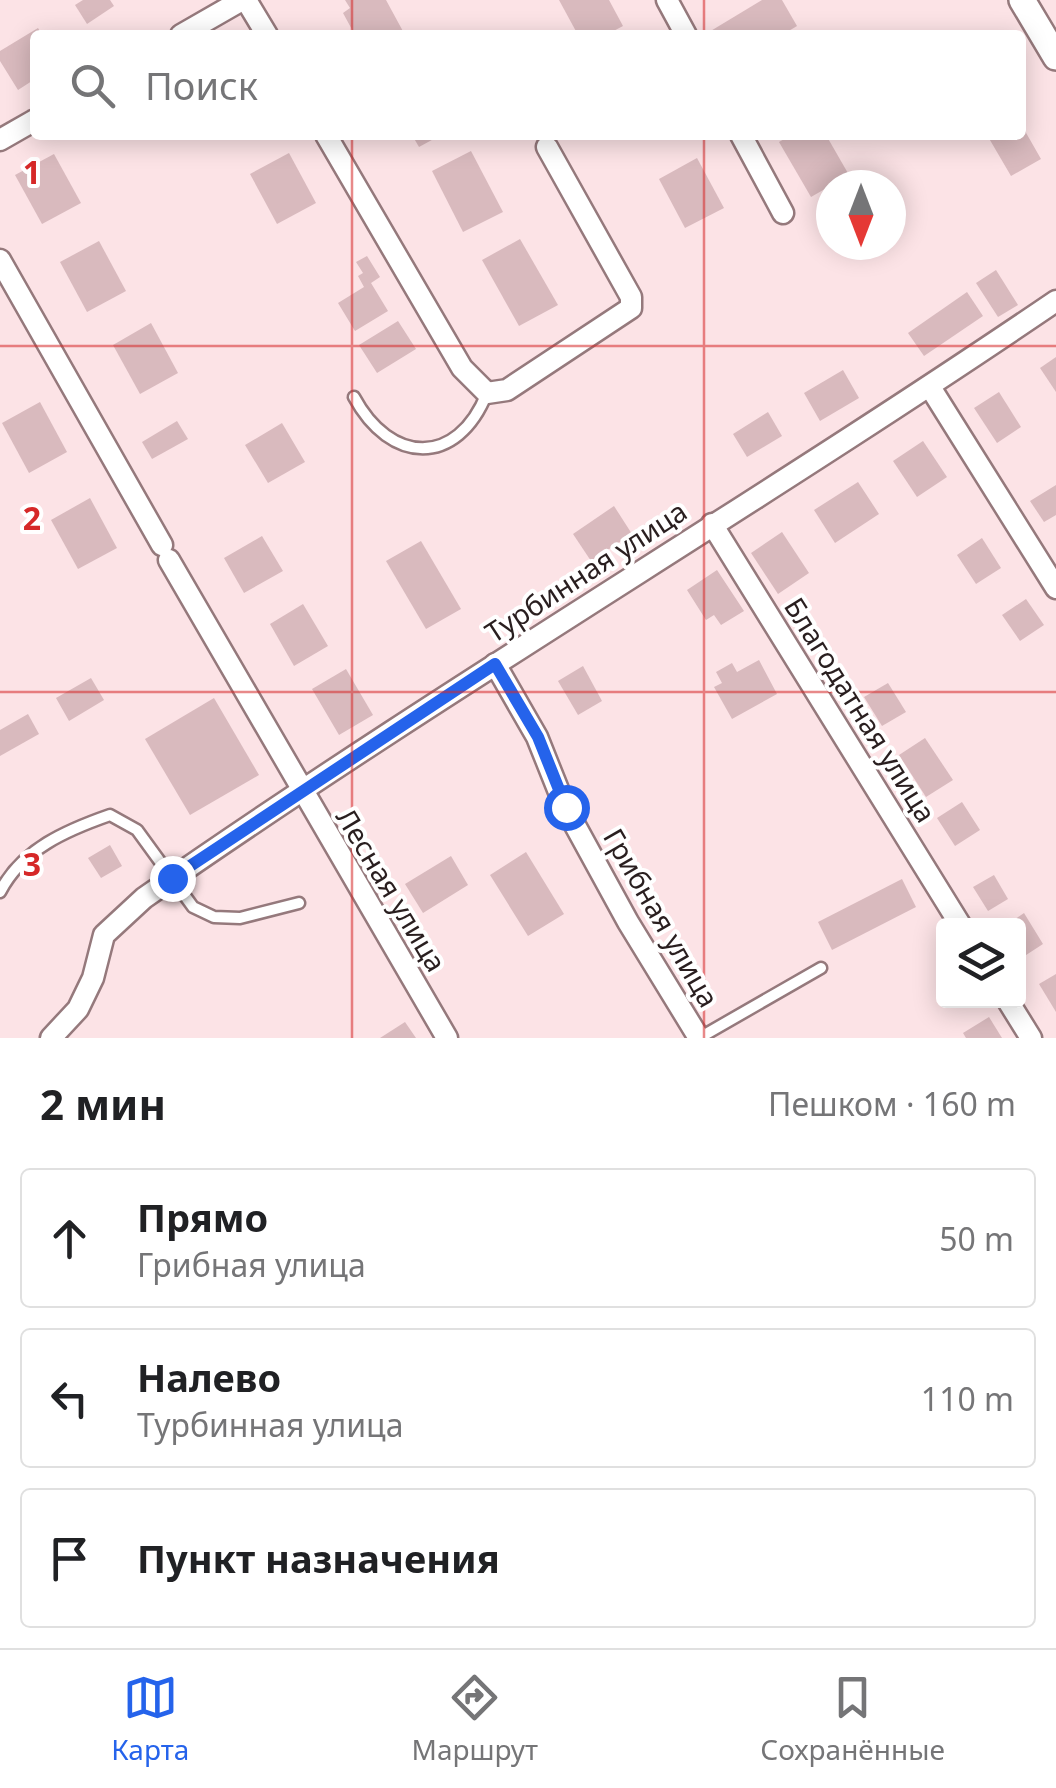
<!DOCTYPE html>
<html lang="ru">
<head>
<meta charset="utf-8">
<style>
	:root { --surface:#fff; --page:#f6f6f6; --text:#202124; --muted:#757577; --line:#e0e0e0; --accent:#2563eb }
	body { margin:0; font-family:"Noto Sans",sans-serif; background:var(--page); color:var(--text) }
	.controls { position:absolute; right:30px; bottom:30px; display:grid; overflow:hidden; border-radius:10px; box-shadow:0 5px 25px #0003 }
	.controls button { width:90px; height:90px; display:grid; place-items:center; padding:0; border:0; border-bottom:2px solid var(--line); background:var(--surface); color:var(--text); font:50px sans-serif }
	.compass { position:absolute; left:816px; top:170px; width:90px; height:90px; border-radius:50%; background:var(--surface); box-shadow:0 5px 25px #0003; rotate:180deg }
	.stop { position:absolute; width:30px; height:30px; margin:-22px; border:8px solid #2563eb; border-radius:50%; background:#fff }
	.stop.end { background:#2563eb; border-color:#fff; box-shadow:0 2px 10px #0008 }
	.list { margin:0; padding:0; list-style:none }
	h2 { display:flex; justify-content:space-between; align-items:center; height:130px; margin:0; padding:0 40px; font-size:42px }
	h2 small { font-size:32px; font-weight:400; color:var(--muted) }
	.list li { display:grid; grid-template-columns:65px 1fr auto; gap:30px; align-items:center; box-sizing:border-box; height:140px; margin:0 20px 20px; padding:0 20px; border:2px solid var(--line); border-radius:10px }
	.list b { display:block; font-size:38px; white-space:nowrap }
	.list p { margin:0; font-size:32px; white-space:nowrap; color:var(--muted) }
	.list em { font-size:32px; font-style:normal; color:var(--muted) }
	.icon { flex:none; width:55px; height:55px; fill:none; stroke:currentColor; stroke-width:2; stroke-linecap:round; stroke-linejoin:round }
	.map { position:relative; flex:none; width:1056px; height:1038px; overflow:hidden }
	.search { position:absolute; background:var(--surface); box-shadow:0 5px 25px #0003; left:30px; right:30px; top:30px; height:110px; display:flex; align-items:center; gap:25px; box-sizing:border-box; padding:0 35px; border-radius:10px; color:var(--muted); font-size:38px }
	.sheet { height:610px; background:var(--surface) }
	nav { display:flex; justify-content:space-around; align-items:center; box-sizing:border-box; height:140px; border-top:2px solid var(--line); background:var(--surface); font-size:28px; color:var(--muted) }
	nav a { display:grid; justify-items:center; gap:5px }
	nav .on { color:var(--accent) }
	.map>svg:first-child { display:block }
	.building { fill:#d9babe }
	.lines { fill:none; stroke-linecap:round; stroke-linejoin:round }
	.service-casing { stroke:#95797c; stroke-width:15 }
	.minor-casing { stroke:#95797c; stroke-width:25 }
	.tertiary-casing { stroke:#95797c; stroke-width:30 }
	.service { stroke:#fff; stroke-width:10 }
	.minor { stroke:#fff; stroke-width:20 }
	.tertiary { stroke:#fff; stroke-width:25 }
	.route { stroke:#2563eb; stroke-width:12 }
	.grid { fill:none; stroke:#d62828; stroke-width:2.5; stroke-opacity:0.55 }
	.labels { text-anchor:middle; stroke-width:8; stroke-linejoin:round; paint-order:stroke }
	.street-label { font-size:28px; fill:#291e1f; stroke:#fff }
	.grid-label { font-size:32px; text-anchor:middle; font-weight:bold; fill:#d62828; stroke:#fff; stroke-width:8; stroke-linejoin:round; paint-order:stroke }
</style>
</head>
<body>
<div class="map">
<svg width="1056" height="1038" viewBox="0 0 1056 1038">
	<rect width="100%" height="100%" fill="#fce3e6"/>
	<g class="building">
		<polygon points="83,0 110,0 114,6 87,24 75,5"/>
		<polygon points="345,0 386,0 405,35 355,35 343,13 350,8"/>
		<polygon points="559,0 609,0 623,26 606,35 578,35"/>
		<polygon points="762,0 782,0 797,26 782,35 704,35"/>
		<polygon points="38,28 42,35 35,35 35,79 18,90 0,61 0,51"/>
		<polygon points="1021,124 1041,159 1011,176 987,135 1021,135"/>
		<polygon points="412,135 441,135 419,147"/>
		<polygon points="791,135 826,135 849,175 811,197 779,142"/>
		<polygon points="471,151 503,212 463,232 432,171"/>
		<polygon points="289,153 316,203 277,224 250,174"/>
		<polygon points="54,154 81,203 42,224 15,175"/>
		<polygon points="697,158 724,208 685,228 659,179"/>
		<polygon points="520,239 558,305 519,326 482,260"/>
		<polygon points="99,241 126,291 87,312 60,262"/>
		<polygon points="367,256 380,277 371,283 388,311 355,331 338,303 364,287 358,276 363,273 356,262"/>
		<polygon points="996,270 1018,305 998,317 976,283"/>
		<polygon points="967,292 983,316 924,356 908,333"/>
		<polygon points="398,321 416,349 377,373 359,345"/>
		<polygon points="151,323 178,373 140,394 113,345"/>
		<polygon points="1056,357 1056,392 1040,368"/>
		<polygon points="843,370 859,398 820,421 804,393"/>
		<polygon points="999,392 1021,427 997,443 974,408"/>
		<polygon points="40,402 67,452 29,473 2,423"/>
		<polygon points="768,412 782,436 747,457 733,434"/>
		<polygon points="177,421 188,439 152,459 142,442"/>
		<polygon points="282,423 305,462 268,483 245,445"/>
		<polygon points="923,441 947,477 917,497 893,461"/>
		<polygon points="858,482 879,514 835,543 814,510"/>
		<polygon points="1056,485 1056,515 1044,522 1030,501"/>
		<polygon points="90,498 117,548 78,569 51,520"/>
		<polygon points="614,506 632,534 591,561 573,534"/>
		<polygon points="782,532 809,573 778,594 751,553"/>
		<polygon points="262,536 283,571 244,593 224,558"/>
		<polygon points="982,538 1001,568 976,584 957,555"/>
		<polygon points="421,541 461,609 426,629 386,561"/>
		<polygon points="717,570 744,611 721,625 714,615 706,620 687,590"/>
		<polygon points="1026,599 1044,625 1020,641 1002,615"/>
		<polygon points="303,604 328,646 294,666 270,624"/>
		<polygon points="759,660 777,694 732,719 714,687 722,683 716,672 732,663 737,672"/>
		<polygon points="583,666 602,701 578,715 558,681"/>
		<polygon points="346,669 373,715 339,735 312,689"/>
		<polygon points="91,678 104,700 69,721 56,698"/>
		<polygon points="888,683 906,712 882,726 864,697"/>
		<polygon points="214,698 259,775 190,815 145,739"/>
		<polygon points="28,714 39,734 0,756 0,730"/>
		<polygon points="925,738 953,780 926,797 899,755"/>
		<polygon points="962,802 980,830 955,846 937,818"/>
		<polygon points="110,845 122,866 101,878 88,858"/>
		<polygon points="526,852 564,914 528,936 490,875"/>
		<polygon points="451,856 468,885 423,913 405,884"/>
		<polygon points="994,875 1008,899 988,911 973,887"/>
		<polygon points="902,879 916,907 832,950 818,922"/>
		<polygon points="1024,913 1043,944 1023,957 1018,949 1018,926 1005,926"/>
		<polygon points="1056,974 1056,1012 1039,984"/>
		<polygon points="989,1017 1002,1038 966,1038 963,1033"/>
		<polygon points="405,1022 416,1038 380,1038"/>
	</g>
	<g class="lines">
		<g class="service-casing">
			<g id="service">
				<path d="M354,397c36,67 103,71 133,-4"/>
				<path d="M0,892c22,-43 67,-62 110,-77l27,15 56,77 21,10 26,1 59,-15"/>
				<polyline points="699,1038 821,968"/>
			</g>
		</g>
		<g class="minor-casing">
			<g id="minor">
				<polyline points="246,0 267,35"/>
				<polyline points="667,0 686,35"/>
				<polyline points="181,35 242,0"/>
				<polyline points="326,135 462,368 487,393 507,390 631,308 631,297 547,147"/>
				<polyline points="741,135 783,213"/>
				<polyline points="0,140 35,120"/>
				<polyline points="0,260 162,545"/>
				<polyline points="930,387 1056,588"/>
				<polyline points="712,524 961,926"/>
				<polyline points="169,560 447,1038"/>
				<polyline points="495,664 537,737 565,807 628,922 699,1038"/>
				<polyline points="1008,1001 1031,1038"/>
				<path d="M51,1038l27,-29 15,-31 11,-43 40,-37c298,-208 612,-393 912,-597"/>
			</g>
		</g>
		<g class="tertiary-casing">
			<polyline id="tertiary" points="1022,0 1056,57"/>
		</g>
		<use href="#service" class="service"/>
		<use href="#minor" class="minor"/>
		<use href="#tertiary" class="tertiary"/>
	</g>
	<g class="lines">
		<polyline class="route" points="172,878 495,664 538,737 566,807"/>
	</g>
	<path class="grid" d="M352,0v35M704,0v35M352,135v903M704,135v903M0,346h1056M0,692h1056"/>
	<g class="labels">
		<g class="street-label">
			<text transform="translate(586 572) rotate(-33)" y="10">Турбинная улица</text>
			<text transform="translate(860 710) rotate(58)" y="10">Благодатная улица</text>
			<text transform="translate(391 890) rotate(59)" y="10">Лесная улица</text>
			<text transform="translate(661 918) rotate(60)" y="10">Грибная улица</text>
		</g>
	</g>
	<g class="grid-label">
		<text x="32" y="184">1</text>
		<text x="32" y="530">2</text>
		<text x="32" y="876">3</text>
	</g>
</svg>
<div class="controls">
<button><svg class="icon" aria-label="layers" viewBox="0 0 24 24"><path d="M12 4l9 5-9 5-9-5zM3 14l9 5 9-5"/></svg></button>
</div>
<svg class="compass" viewBox="-18 -18 36 36"><path d="M0-13l5 13h-10z" fill="#e53935"/><path d="M0 13l5-13h-10z" fill="#757577"/></svg>
<div class="stop" style="left:566px;top:807px"></div>
<div class="stop end" style="left:172px;top:878px"></div>
<div class="search"><svg class="icon" aria-label="search" viewBox="0 0 24 24"><circle cx="10" cy="10" r="6"/><path d="M15 15l6 6"/></svg>Поиск</div>
</div>
<section class="sheet">
<h2>2 мин<small>Пешком · 160 m</small></h2>
<ul class="list">
<li><svg class="icon" aria-label="ahead" viewBox="0 0 24 24"><path d="M12 20V5M6 11l6-6 6 6"/></svg><div><b>Прямо</b><p>Грибная улица</p></div><em>50 m</em></li>
<li><svg class="icon" aria-label="left" viewBox="0 0 24 24"><path d="M17 20v-9H6M10 6l-5 5 5 5"/></svg><div><b>Налево</b><p>Турбинная улица</p></div><em>110 m</em></li>
<li><svg class="icon" aria-label="arrive" viewBox="0 0 24 24"><path d="M6 21V4h12l-3 4 3 4H6"/></svg><div><b>Пункт назначения</b></div></li>
</ul>
</section>
<nav>
<a class="on"><svg class="icon" aria-label="map" viewBox="0 0 24 24"><path d="M3 6l6-2 6 2 6-2v14l-6 2-6-2-6 2zM9 4v14M15 6v14"/></svg>Карта</a>
<a><svg class="icon" aria-label="directions" viewBox="0 0 24 24"><path d="M12 3l9 9-9 9-9-9zM9 14v-3h6M13 9l2 2-2 2"/></svg>Маршрут</a>
<a><svg class="icon" aria-label="saved" viewBox="0 0 24 24"><path d="M7 4h10v16l-5-4-5 4z"/></svg>Сохранённые</a>
</nav>
</body>
</html>
